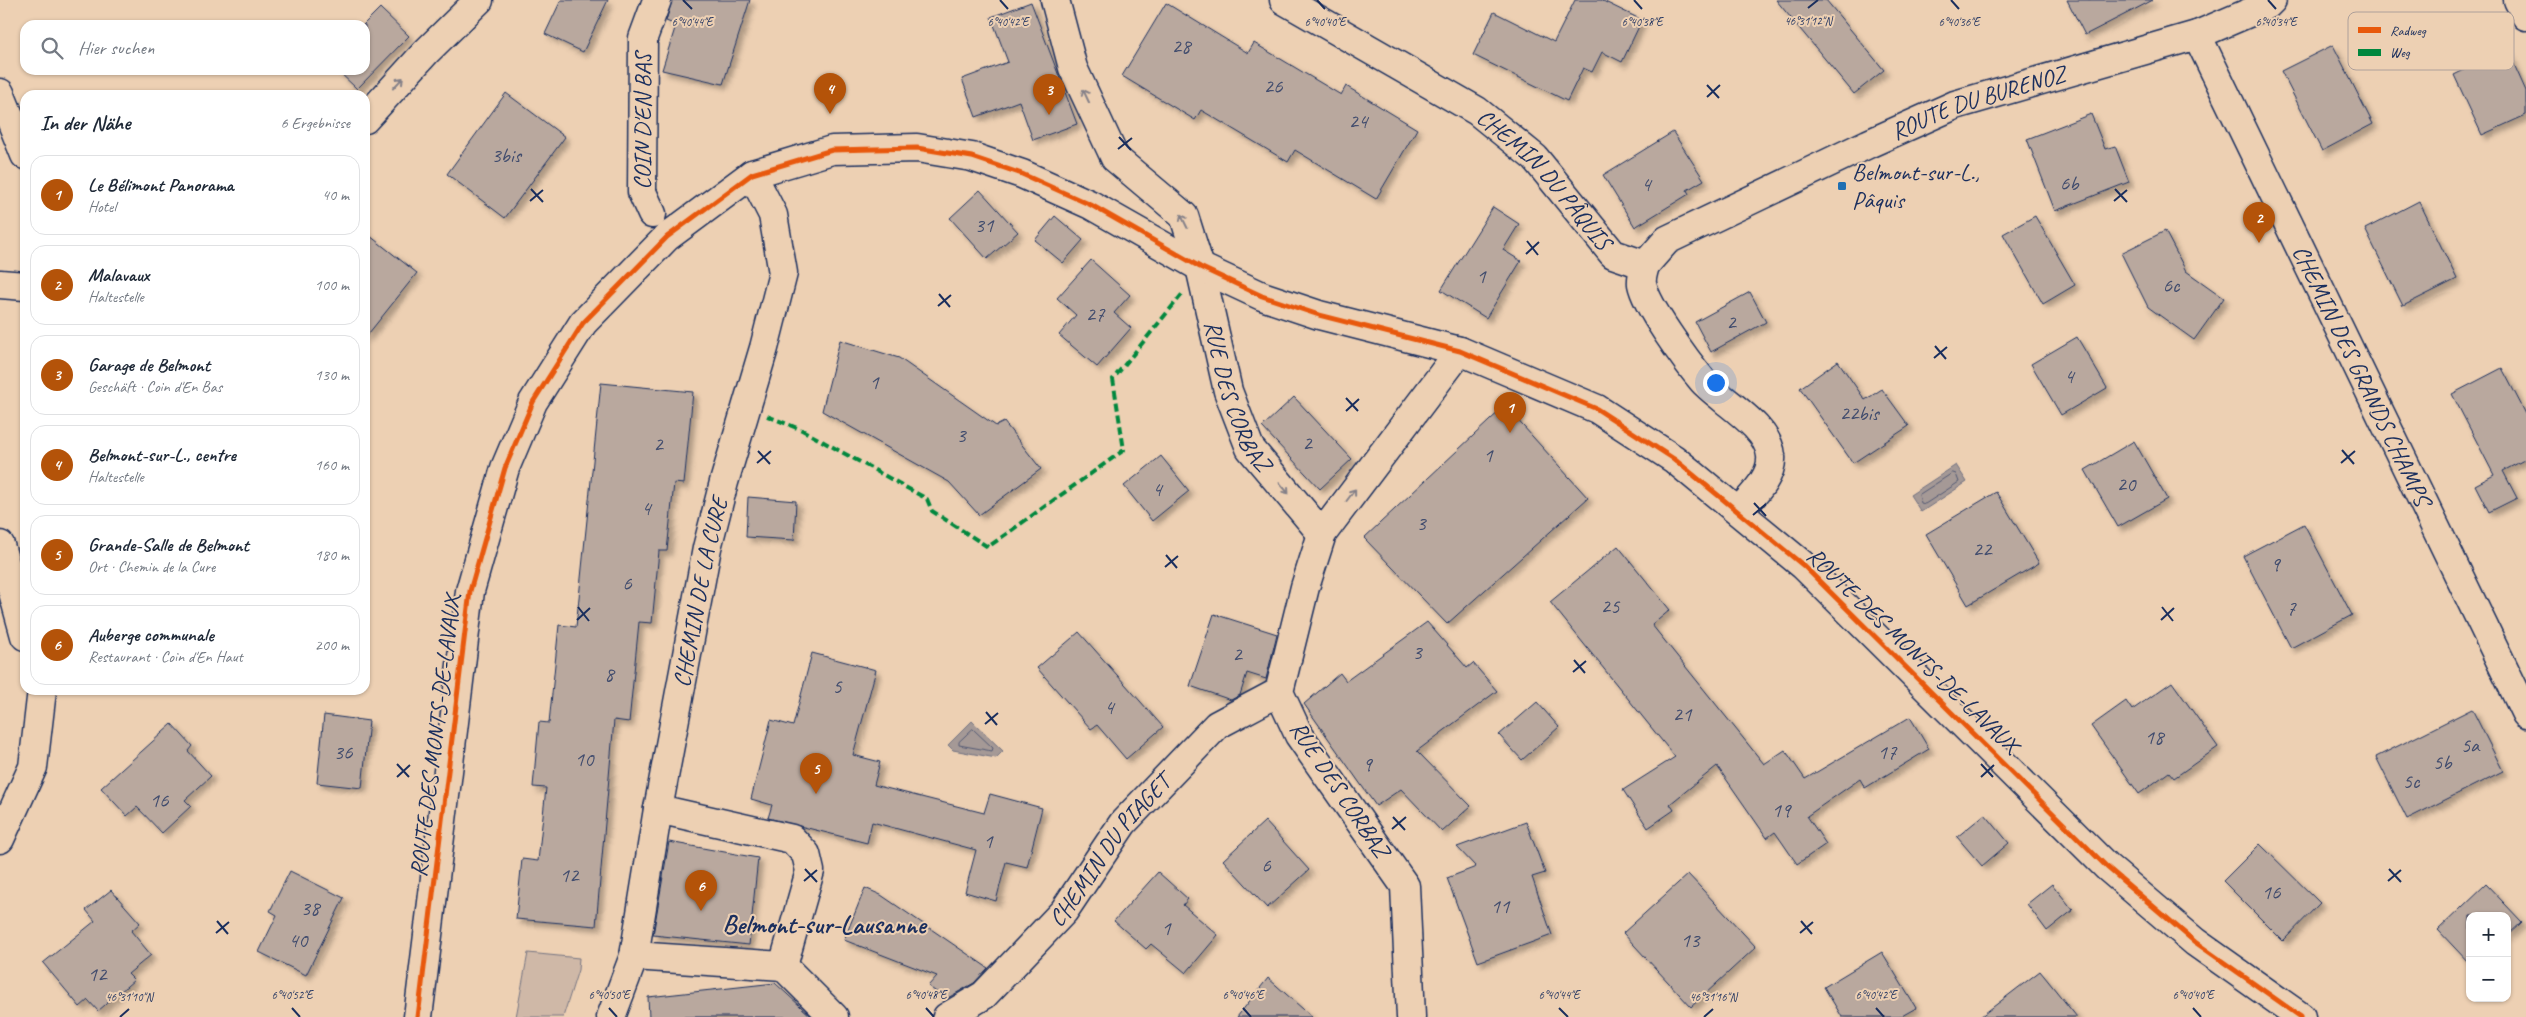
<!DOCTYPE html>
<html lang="de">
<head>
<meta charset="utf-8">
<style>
	:root { --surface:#fff; --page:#f6f6f7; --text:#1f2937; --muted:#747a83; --line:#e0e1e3; --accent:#b45309 }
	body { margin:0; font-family:Caveat,sans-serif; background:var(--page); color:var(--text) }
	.controls { position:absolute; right:15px; bottom:15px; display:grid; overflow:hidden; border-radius:10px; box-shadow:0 1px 4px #0004 }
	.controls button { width:45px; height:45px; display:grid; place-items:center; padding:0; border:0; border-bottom:1px solid var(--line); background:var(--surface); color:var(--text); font:25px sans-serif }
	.you { position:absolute; left:1715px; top:382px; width:18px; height:18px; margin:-12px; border:4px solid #fff; border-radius:50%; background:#1a73e8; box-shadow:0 0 0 8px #1a73e833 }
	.badge { display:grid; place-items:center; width:32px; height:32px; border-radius:50%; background:var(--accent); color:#fff; font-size:16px; font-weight:700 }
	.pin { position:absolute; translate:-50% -41px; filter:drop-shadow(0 1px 2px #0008) }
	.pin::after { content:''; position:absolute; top:26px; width:18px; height:15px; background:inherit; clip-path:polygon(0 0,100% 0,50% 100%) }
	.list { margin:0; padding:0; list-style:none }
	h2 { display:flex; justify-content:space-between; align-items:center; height:65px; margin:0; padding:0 20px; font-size:21px }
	h2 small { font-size:16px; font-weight:400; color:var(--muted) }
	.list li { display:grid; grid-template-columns:32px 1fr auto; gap:15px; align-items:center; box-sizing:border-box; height:80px; margin:0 10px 10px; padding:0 10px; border:1px solid var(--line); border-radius:15px }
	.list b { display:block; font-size:19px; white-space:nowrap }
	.list p { margin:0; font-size:16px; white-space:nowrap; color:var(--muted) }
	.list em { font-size:16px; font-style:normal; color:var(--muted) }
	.icon { flex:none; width:28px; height:28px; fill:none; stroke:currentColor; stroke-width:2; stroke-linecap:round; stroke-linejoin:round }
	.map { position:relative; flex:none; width:2526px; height:1017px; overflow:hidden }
	.search { position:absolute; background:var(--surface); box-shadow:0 1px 4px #0004; left:20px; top:20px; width:350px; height:55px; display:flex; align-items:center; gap:12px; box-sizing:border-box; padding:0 18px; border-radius:15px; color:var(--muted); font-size:19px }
	.panel { position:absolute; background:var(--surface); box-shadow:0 1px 4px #0004; left:20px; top:90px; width:350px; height:605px; border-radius:15px }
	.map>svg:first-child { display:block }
	.green { fill:#cfb8a7; stroke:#757482 }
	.water { fill:#a59996; stroke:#6e6f80 }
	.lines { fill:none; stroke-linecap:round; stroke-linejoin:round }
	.shore { stroke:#525974; stroke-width:1 }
	.building { fill:#b9a89e; stroke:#1b2f5e; filter:url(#shadow) }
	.minor-casing { stroke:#1b2f5e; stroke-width:31 }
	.tertiary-casing { stroke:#1b2f5e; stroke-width:31 }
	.minor { stroke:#edd0b3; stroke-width:28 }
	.tertiary { stroke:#edd0b3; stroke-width:28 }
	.quiet { stroke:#00873e; stroke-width:4; stroke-dasharray:8 4; stroke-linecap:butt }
	.cycleway-casing { stroke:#edd0b3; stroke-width:8 }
	.cycleway { stroke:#e8590c; stroke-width:5 }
	.oneway { stroke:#848088 }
	.ticks { fill:none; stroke:#1b2f5e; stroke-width:2 }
	.poi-dot { fill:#1f6fb2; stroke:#edd0b3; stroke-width:2 }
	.labels { text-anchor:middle; stroke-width:4; stroke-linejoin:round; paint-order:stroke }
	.number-label { font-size:21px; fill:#424d6e }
	.street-label { font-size:24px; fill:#1b2f5e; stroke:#edd0b3 }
	.poi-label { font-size:24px; fill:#1b2f5e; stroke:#edd0b3; text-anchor:start }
	.quarter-label { font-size:26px; font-weight:bold; fill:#1b2f5e; stroke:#edd0b3 }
	.key { fill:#edd0b3; stroke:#aea09a; stroke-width:1 }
	.key-label { font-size:14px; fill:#1b2f5e }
	.ticks-label { font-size:12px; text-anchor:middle; fill:#1b2f5e; stroke:#edd0b3; stroke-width:4; stroke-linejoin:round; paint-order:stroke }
</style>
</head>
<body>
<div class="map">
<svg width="2526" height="1017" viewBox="0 0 2526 1017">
	<defs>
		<filter id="shadow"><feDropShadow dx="4.5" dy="4.5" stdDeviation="2.5" flood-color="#0004"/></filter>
	</defs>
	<rect width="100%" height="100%" fill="#edd0b3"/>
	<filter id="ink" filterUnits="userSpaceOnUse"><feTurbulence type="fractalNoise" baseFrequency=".02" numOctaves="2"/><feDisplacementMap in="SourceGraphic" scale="10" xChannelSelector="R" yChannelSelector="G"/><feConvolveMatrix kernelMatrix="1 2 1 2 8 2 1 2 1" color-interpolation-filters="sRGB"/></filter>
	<g filter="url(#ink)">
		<polygon class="green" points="528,953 579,958 578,970 563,1017 516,1017"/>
		<g class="water">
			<polygon points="1956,465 1967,482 1921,512 1910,495"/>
			<polygon points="972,721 1003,751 996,758 953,750 948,745"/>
		</g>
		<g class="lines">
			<g class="shore">
				<polygon points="1953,473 1956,474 1959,482 1925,504 1921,503 1919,495"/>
				<polygon points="973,729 993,748 992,751 959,745 959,742"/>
			</g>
		</g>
		<g class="building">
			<polygon points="561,0 608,0 583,52 545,34"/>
			<polygon points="672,0 750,0 723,84 662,70 676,25 666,21"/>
			<polygon points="1575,0 1601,0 1642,20 1622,62 1602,52 1592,72 1583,68 1567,101 1473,55 1494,12 1554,42"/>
			<polygon points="1776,0 1826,0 1884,70 1854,94"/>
			<polygon points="2067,0 2153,0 2085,35"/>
			<polygon points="1031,2 1077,124 1033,140 1019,101 976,117 962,79 1008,62 991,17"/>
			<polygon points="1166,3 1248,53 1254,43 1341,95 1346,86 1417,129 1376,199 1295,150 1288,162 1201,110 1195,120 1122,76"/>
			<polygon points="380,8 409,36 357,89 337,70 365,70 365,25 363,25"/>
			<polygon points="2499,31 2526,91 2526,115 2482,135 2454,75 2466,69 2457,50"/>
			<polygon points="2333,45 2373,124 2322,151 2281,71"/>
			<polygon points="506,93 565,137 505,218 447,174"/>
			<polygon points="2091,114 2105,149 2115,146 2129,182 2055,211 2027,139"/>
			<polygon points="1673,132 1704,180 1687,190 1689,194 1635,227 1603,175"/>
			<polygon points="980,190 1018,232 987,259 950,218"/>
			<polygon points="2419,201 2457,279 2403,306 2365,229"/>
			<polygon points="1493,207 1519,224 1503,250 1521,261 1486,318 1441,290"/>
			<polygon points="1055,216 1083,240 1063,263 1035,240"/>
			<polygon points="2035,216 2075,285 2043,304 2003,234"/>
			<polygon points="2165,231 2186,271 2224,298 2194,340 2148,307 2121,253"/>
			<polygon points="365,232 417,273 365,338"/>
			<polygon points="1091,260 1130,295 1114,313 1131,328 1097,367 1059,335 1076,315 1057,298"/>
			<polygon points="1750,292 1766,322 1711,352 1695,322"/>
			<polygon points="2077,337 2107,388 2061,415 2031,364"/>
			<polygon points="840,340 899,358 996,426 1004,422 1041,469 979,515 949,482 822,411"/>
			<polygon points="1838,361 1865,400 1882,389 1909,426 1853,463 1800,388"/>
			<polygon points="2502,368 2526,414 2526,459 2503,471 2517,498 2489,512 2475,485 2494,475 2452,394"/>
			<polygon points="601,383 693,392 684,484 674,483 667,551 659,551 652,623 639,622 629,722 614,720 596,926 516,919 522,859 538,861 546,788 533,787 539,722 549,723 559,625 576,627"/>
			<polygon points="1294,397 1352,459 1320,489 1262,427"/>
			<polygon points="1505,406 1588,498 1447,624 1364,538"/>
			<polygon points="2134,441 2167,499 2118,527 2085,470"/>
			<polygon points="1161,456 1189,491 1152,521 1124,486"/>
			<polygon points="1996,492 2039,563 1968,605 1926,534"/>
			<polygon points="748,497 796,501 794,540 746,537"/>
			<polygon points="2304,524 2352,615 2291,648 2243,556"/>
			<polygon points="1618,546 1670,610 1652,625 1764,764 1785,750 1805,779 1910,717 1929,749 1865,788 1860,779 1807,816 1826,844 1797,864 1775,832 1767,838 1717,766 1670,804 1674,810 1648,828 1623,790 1675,757 1550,602"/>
			<polygon points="1214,614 1277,634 1266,679 1247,673 1240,695 1231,700 1190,686"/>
			<polygon points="1427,622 1467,668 1473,663 1497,691 1417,751 1471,806 1442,832 1401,789 1376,806 1304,704 1340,673 1346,681"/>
			<polygon points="1079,632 1163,727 1126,759 1097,725 1091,729 1037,668"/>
			<polygon points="812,653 876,670 853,755 880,762 874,785 984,813 990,794 1042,808 1027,867 1006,862 996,901 965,892 976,850 872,822 867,843 768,818 772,805 751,799 771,720 793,726"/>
			<polygon points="2172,682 2218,747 2174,778 2169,772 2139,794 2091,726 2126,701 2132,710"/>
			<polygon points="1537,702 1559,727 1522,760 1499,735"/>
			<polygon points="2472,709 2503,771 2407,819 2376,757"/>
			<polygon points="324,715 369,721 362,788 317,783"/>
			<polygon points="172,724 192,746 188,751 211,776 185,800 191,806 162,833 137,807 127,816 101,788"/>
			<polygon points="1985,814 2009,843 1982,866 1957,837"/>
			<polygon points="1265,821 1309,870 1267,908 1223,860"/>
			<polygon points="1526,822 1545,873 1532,877 1552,935 1478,962 1447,878 1476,867 1457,847"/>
			<polygon points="669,842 758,858 749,945 653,935"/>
			<polygon points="2260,844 2320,903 2283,941 2223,881"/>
			<polygon points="290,871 344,898 306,975 259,952 277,915 270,911"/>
			<polygon points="1158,872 1188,899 1183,905 1218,935 1186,973 1151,944 1146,949 1114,921"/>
			<polygon points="1688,874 1756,947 1691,1007 1623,933"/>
			<polygon points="2052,884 2073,910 2047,931 2027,904"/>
			<polygon points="2486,884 2522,922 2507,936 2507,916 2470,916 2470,964 2438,930"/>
			<polygon points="865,888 881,895 988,968 974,983 946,999 928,986 937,976 844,940"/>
			<polygon points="111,890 140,923 131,931 151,955 128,974 134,980 98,1011 88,1000 80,1007 43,963 95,921 86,910"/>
			<polygon points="1882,952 1916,1008 1900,1017 1842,1017 1824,987"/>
			<polygon points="2040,971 2077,1017 1980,1017"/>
			<polygon points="1268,978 1312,1017 1237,1017"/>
			<polygon points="775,983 812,1017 649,1017 648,997"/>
		</g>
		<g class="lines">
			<g class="minor-casing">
				<g id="minor">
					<path id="s1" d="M1055,0l18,68 42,90 69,58 16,51 28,124 22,57 72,86"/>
					<path id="s2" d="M1284,0l193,111 58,47 78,96 32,11"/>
					<polyline points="2518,0 2526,16"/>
					<path id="s3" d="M2197,35l329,679"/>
					<polyline points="0,93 25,155"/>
					<polyline points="365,119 426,52 479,0"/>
					<path id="s4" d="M652,214l-10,-22 1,-154 14,-38"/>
					<path id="s5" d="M1645,265l22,-25 201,-96 87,-39 242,-70 70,-30 5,-5"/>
					<path d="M1645,265c-1,5 -4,13 -3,19 4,22 45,78 61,97 18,20 66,45 68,75 2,21 -19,40 -32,55"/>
					<polyline points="0,284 25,286"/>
					<polyline points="0,545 25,636"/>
					<polyline points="658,809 792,839 806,854 810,871 783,966"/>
					<polyline points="0,839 33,767 42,690"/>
					<polyline points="634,956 783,966 834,1017"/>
					<path id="s6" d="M611,1017l23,-61 24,-147 49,-261 17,-66 40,-134 19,-75 -10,-58 -21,-41"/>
					<path id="s7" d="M947,1017l37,-22 80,-84 59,-88 94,-98 62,-33"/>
					<polyline points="1411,1017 1405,886 1299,735 1279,692 1305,587 1322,534 1460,351"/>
				</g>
			</g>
			<g class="tertiary-casing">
				<polyline id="tertiary" points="418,1017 470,591 505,468 533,402 583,323 667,237 752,174 832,150 917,148 972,157 1022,174 1091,205 1200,267 1262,296 1319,315 1460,351 1597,409 1674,459 1804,566 2107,867 2195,942 2301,1017"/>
			</g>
			<use href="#minor" class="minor"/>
			<use href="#tertiary" class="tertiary"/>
			<polyline class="quiet" points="767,416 802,430 927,499 932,511 988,547 1124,450 1113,379 1184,292"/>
			<g class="cycleway-casing">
				<polyline id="cycleway" points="418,1017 470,591 505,468 533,402 583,323 667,237 752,174 832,150 917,148 972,157 1022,174 1091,205 1200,267 1262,296 1319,315 1460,351 1597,409 1674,459 1804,566 2107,867 2195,942 2301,1017"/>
			</g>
			<use href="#cycleway" class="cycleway"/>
		</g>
		<defs><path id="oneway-shaft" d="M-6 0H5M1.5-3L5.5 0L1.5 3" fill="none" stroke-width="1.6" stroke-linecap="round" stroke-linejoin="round" transform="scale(1.25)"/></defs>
		<g class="oneway">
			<use href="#oneway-shaft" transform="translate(398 83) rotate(-47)"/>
			<use href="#oneway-shaft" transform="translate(1086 96) rotate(-115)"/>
			<use href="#oneway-shaft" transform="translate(1184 221) rotate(-116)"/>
			<use href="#oneway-shaft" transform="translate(1284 488) rotate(50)"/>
			<use href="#oneway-shaft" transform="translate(1351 495) rotate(-53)"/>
		</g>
	</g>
	<path class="ticks" d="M683,0l9,9M1000,0l8,9M1317,0l8,9M1634,0l8,9M1951,0l8,9M2268,0l8,9M1808,8l10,-8M1707,85l12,13M1707,97l13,-12M1119,137l12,13M1118,149l14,-11M531,189l12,13M2115,189l12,13M530,201l13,-11M2114,201l13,-11M1527,241l11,14M1526,254l13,-12M939,294l11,13M938,306l13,-11M1935,346l11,13M1934,358l13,-11M1346,398l12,13M1346,411l13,-12M2342,450l12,14M758,451l12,13M757,463l14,-12M2341,463l14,-12M1754,503l12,13M1753,515l13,-11M1166,555l11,13M1165,567l13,-11M578,607l11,14M2162,607l11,14M577,620l13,-12M2161,620l13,-12M1574,660l11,13M1573,672l13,-11M986,712l11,13M985,724l13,-11M397,764l12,13M1981,764l12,13M397,777l13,-12M1981,777l13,-12M1393,817l12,13M1392,829l14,-12M805,869l12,13M2389,869l12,13M804,881l13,-11M2388,881l13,-11M217,921l11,13M1801,921l11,13M216,933l13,-11M1800,933l13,-11M292,1008l8,9M609,1008l8,9M926,1008l8,9M1243,1008l8,9M1559,1008l9,9M1876,1008l8,9M2193,1008l8,9M120,1017l9,-8M1704,1017l9,-8"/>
	<rect class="poi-dot" x="1837" y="181" width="10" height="10" rx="2.5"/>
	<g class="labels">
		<g class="number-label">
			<text x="1181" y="53">28</text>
			<text x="1273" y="93">26</text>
			<text x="1358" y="128">24</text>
			<text x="506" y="162">3bis</text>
			<text x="2069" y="190">6b</text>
			<text x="1646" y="191">4</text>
			<text x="984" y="232">31</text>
			<text x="1481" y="283">1</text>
			<text x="2171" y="292">6c</text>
			<text x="1095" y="321">27</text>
			<text x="1731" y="329">2</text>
			<text x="2069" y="383">4</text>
			<text x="874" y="389">1</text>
			<text x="1859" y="420">22bis</text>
			<text x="961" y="442">3</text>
			<text x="1307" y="450">2</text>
			<text x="658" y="451">2</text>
			<text x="1488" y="462">1</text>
			<text x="2126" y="491">20</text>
			<text x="1157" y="496">4</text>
			<text x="646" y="515">4</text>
			<text x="1421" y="530">3</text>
			<text x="1982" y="556">22</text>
			<text x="2275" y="571">9</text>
			<text x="627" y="590">6</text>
			<text x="1610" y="613">25</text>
			<text x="2291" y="615">7</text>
			<text x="1417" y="659">3</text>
			<text x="1237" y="661">2</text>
			<text x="609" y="681">8</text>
			<text x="837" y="693">5</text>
			<text x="1109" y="714">4</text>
			<text x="1682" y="721">21</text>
			<text x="2154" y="744">18</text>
			<text x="2470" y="752">5a</text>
			<text x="343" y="759">36</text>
			<text x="1887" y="759">17</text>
			<text x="584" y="766">10</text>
			<text x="2442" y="769">5b</text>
			<text x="1367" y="771">9</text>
			<text x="2411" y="788">5c</text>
			<text x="159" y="807">16</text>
			<text x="1781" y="817">19</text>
			<text x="988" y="848">1</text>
			<text x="1266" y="872">6</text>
			<text x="569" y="882">12</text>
			<text x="2271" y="899">16</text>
			<text x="1500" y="913">11</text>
			<text x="310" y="915">38</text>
			<text x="1166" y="935">1</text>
			<text x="298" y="947">40</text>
			<text x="1690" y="947">13</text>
			<text x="97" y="981">12</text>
		</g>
		<g class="street-label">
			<text dy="8" stroke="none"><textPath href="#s5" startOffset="374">ROUTE DU BURENOZ</textPath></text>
			<text dy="8" stroke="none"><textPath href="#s4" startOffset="95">COIN D'EN BAS</textPath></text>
			<text dy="8" stroke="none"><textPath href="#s2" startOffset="319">CHEMIN DU PÂQUIS</textPath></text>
			<text dy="8" stroke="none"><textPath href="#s3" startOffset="378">CHEMIN DES GRANDS CHAMPS</textPath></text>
			<text dy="8" stroke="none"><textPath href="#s1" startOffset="448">RUE DES CORBAZ</textPath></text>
			<text dy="8" stroke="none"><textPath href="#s6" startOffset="435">CHEMIN DE LA CURE</textPath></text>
			<text transform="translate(1913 650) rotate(44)" y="8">ROUTE DES MONTS-DE-LAVAUX</text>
			<text transform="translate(435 736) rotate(-83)" y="8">ROUTE DES MONTS-DE-LAVAUX</text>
			<text transform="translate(1340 789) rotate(56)" y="8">RUE DES CORBAZ</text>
			<text dy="8" stroke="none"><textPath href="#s7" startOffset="235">CHEMIN DU PIAGET</textPath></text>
		</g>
		<g class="poi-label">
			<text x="1852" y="180">Belmont-sur-L.,<tspan x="1852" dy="28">Pâquis</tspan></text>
		</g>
		<g class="quarter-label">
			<text x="824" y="933">Belmont-sur-Lausanne</text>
		</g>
	</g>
	<rect x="2348" y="12" width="166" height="58" rx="8" class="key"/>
	<rect x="2358" y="27" width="23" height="6" fill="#e8590c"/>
	<rect x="2358" y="49" width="23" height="7" fill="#00873e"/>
	<g class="key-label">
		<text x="2390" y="35">Radweg</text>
		<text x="2390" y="57">Weg</text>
	</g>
	<g class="ticks-label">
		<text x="1808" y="25">46°31'12"N</text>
		<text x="692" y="26">6°40'44"E</text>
		<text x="1325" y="26">6°40'40"E</text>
		<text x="1642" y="26">6°40'38"E</text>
		<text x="1959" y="26">6°40'36"E</text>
		<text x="2276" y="26">6°40'34"E</text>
		<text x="1008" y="26">6°40'42"E</text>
		<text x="292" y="999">6°40'52"E</text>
		<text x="609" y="999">6°40'50"E</text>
		<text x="926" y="999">6°40'48"E</text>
		<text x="1243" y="999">6°40'46"E</text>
		<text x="1559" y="999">6°40'44"E</text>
		<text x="1876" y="999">6°40'42"E</text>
		<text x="2193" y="999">6°40'40"E</text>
		<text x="129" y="1001">46°31'10"N</text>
		<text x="1713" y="1001">46°31'16"N</text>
	</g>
</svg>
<div class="controls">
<button>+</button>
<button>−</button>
</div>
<div class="you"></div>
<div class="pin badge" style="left:1510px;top:433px">1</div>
<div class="pin badge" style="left:2259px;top:243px">2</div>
<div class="pin badge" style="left:1049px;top:115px">3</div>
<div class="pin badge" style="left:830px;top:114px">4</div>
<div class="pin badge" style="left:816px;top:794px">5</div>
<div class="pin badge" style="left:701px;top:911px">6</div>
<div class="search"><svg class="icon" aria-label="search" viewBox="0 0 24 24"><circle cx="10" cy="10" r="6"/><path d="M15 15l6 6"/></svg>Hier suchen</div>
<section class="panel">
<h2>In der Nähe<small>6 Ergebnisse</small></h2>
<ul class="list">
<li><span class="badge">1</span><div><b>Le Bélimont Panorama</b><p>Hotel</p></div><em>40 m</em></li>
<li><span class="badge">2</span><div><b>Malavaux</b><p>Haltestelle</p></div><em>100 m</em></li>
<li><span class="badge">3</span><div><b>Garage de Belmont</b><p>Geschäft · Coin d'En Bas</p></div><em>130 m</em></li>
<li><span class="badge">4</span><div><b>Belmont-sur-L., centre</b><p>Haltestelle</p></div><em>160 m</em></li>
<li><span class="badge">5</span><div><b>Grande-Salle de Belmont</b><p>Ort · Chemin de la Cure</p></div><em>180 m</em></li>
<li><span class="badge">6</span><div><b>Auberge communale</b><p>Restaurant · Coin d'En Haut</p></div><em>200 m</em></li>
</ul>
</section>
</div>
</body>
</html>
